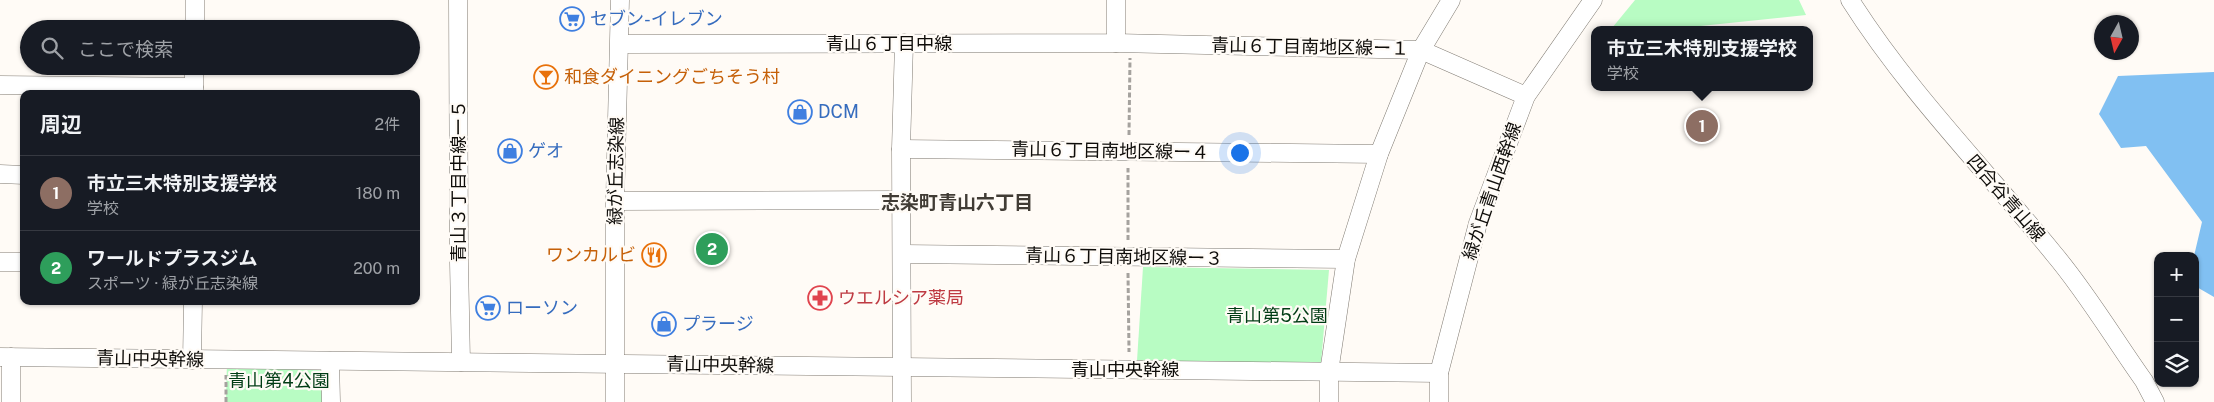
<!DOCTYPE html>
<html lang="ja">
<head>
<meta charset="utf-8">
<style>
	:root { --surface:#171b24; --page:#242831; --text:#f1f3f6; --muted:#9ea1a6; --line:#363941; --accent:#7c3aed }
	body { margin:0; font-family:"Public Sans","Noto Sans JP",sans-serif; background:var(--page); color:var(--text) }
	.controls { position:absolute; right:15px; bottom:15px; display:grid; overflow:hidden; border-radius:10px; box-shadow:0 1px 4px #0004 }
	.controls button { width:45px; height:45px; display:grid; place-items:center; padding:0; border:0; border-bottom:1px solid var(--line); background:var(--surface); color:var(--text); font:25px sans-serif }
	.compass { position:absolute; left:2094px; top:15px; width:45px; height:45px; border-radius:50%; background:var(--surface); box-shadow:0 1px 4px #0004; rotate:188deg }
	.you { position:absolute; left:1239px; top:152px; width:18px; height:18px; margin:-12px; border:4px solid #fff; border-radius:50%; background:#1a73e8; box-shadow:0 0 0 8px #1a73e833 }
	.badge { display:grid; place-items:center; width:32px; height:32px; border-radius:50%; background:var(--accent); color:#fff; font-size:16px; font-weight:700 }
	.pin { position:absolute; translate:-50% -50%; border:2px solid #fff; box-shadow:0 1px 5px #0006 }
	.popup { position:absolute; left:1591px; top:26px; width:222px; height:65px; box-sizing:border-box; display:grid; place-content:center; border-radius:10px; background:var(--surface); filter:drop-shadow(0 1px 4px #0005); font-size:16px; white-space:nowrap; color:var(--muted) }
	.popup b { font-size:19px; color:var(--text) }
	.popup::after { content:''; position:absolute; left:50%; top:100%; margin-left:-10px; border:10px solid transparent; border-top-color:var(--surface) }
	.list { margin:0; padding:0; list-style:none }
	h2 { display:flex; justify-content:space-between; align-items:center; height:65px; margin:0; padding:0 20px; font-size:21px }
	h2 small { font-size:16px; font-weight:400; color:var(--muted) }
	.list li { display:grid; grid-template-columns:32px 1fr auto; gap:15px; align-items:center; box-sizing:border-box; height:75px; padding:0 20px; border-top:1px solid var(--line) }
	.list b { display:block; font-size:19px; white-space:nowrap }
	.list p { margin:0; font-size:16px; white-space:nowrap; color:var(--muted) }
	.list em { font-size:16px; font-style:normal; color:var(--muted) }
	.icon { flex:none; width:28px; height:28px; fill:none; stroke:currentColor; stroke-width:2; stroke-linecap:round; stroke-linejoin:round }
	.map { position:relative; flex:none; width:2214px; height:402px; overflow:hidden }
	.search { position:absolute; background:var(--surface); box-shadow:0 1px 4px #0004; left:20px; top:20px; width:400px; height:55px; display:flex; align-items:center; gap:12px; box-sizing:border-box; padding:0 18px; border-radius:28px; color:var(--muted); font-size:19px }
	.panel { position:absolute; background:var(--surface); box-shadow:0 1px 4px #0004; left:20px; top:90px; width:400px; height:215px; border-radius:10px }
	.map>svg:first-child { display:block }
	.green { fill:#b8fcc3 }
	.water { fill:#81c0f2 }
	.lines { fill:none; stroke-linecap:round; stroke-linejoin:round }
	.minor-casing { stroke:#807b73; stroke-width:19 }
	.path { stroke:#a5a29e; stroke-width:3; stroke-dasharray:5 2.5; stroke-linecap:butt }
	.minor { stroke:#fff; stroke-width:18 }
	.labels { text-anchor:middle; stroke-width:4.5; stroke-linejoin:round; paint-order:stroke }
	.shop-label { font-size:18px; fill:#366cbe; stroke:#fffbf6; text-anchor:start }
	.street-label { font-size:18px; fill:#0e0c09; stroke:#fffbf6 }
	.food-label { font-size:18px; fill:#c56008; stroke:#fffbf6; text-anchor:start }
	.health-label { font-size:18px; fill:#be3a42; stroke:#fffbf6; text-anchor:start }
	.park-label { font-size:18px; fill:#003c14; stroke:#fffbf6 }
	.neighbourhood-label { font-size:19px; font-weight:bold; fill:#413c35; stroke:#fffbf6 }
</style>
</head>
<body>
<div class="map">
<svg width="2214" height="402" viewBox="0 0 2214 402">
	<rect width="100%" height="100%" fill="#fffbf6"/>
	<g class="green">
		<polygon points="1635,0 1799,0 1806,15 1662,30 1612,28"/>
		<polygon points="1143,267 1329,270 1321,363 1137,361"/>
		<polygon points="227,360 330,361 331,402 226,402"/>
	</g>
	<polygon class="water" points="2214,72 2214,297 2195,286 2194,256 2202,222 2146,146 2121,148 2099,114 2118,76"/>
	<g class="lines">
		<g class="minor-casing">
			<g id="minor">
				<polyline points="458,0 459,262 461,362"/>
				<path d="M1850,0c59,93 135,169 204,254 33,39 60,85 90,127l11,21"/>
				<polyline points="195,29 195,0"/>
				<polyline points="1116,43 1421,50 1526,96"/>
				<polyline points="620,44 1116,43 1116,0"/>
				<polyline points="0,85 194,87"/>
				<polyline points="194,94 194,66"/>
				<polyline points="901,149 1379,154"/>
				<polyline points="0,174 24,175"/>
				<polyline points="615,201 901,200"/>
				<polyline points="903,254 1346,259"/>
				<polyline points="0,262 24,262"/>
				<polyline points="0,357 1439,373"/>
				<polyline points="192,360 193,301"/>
				<polyline points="330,361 331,402"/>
				<polyline points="11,402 11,357"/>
				<polyline points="615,402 615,201 620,0"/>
				<polyline points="902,402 901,149 904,43"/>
				<polyline points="1329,402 1329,372 1346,259 1379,154 1421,50 1451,0"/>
				<polyline points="1439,402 1439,373 1478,223 1526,96 1593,0"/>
			</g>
		</g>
		<g class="path">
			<polyline points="1129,135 1130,58"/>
			<polyline points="1128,240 1128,168"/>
			<polyline points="1128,273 1129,352"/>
			<polyline points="226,402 226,375"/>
		</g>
		<use href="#minor" class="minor"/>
	</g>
	<defs>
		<g id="supermarket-ring" transform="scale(1.25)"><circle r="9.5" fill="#fffbf6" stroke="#3f7fe0" stroke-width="1.5"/><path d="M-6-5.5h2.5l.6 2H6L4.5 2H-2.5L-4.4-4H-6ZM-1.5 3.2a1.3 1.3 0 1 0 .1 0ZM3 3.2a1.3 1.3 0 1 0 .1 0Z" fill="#3f7fe0"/></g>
		<g id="bar-ring" transform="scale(1.25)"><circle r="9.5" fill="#fffbf6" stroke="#e8710a" stroke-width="1.5"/><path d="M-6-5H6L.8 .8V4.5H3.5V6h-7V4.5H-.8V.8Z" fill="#e8710a"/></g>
		<g id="shop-ring" transform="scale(1.25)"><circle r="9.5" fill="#fffbf6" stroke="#3f7fe0" stroke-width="1.5"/><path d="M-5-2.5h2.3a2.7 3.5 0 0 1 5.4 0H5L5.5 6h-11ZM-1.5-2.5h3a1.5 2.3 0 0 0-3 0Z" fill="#3f7fe0"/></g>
		<g id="restaurant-ring" transform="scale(1.25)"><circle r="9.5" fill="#fffbf6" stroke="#e8710a" stroke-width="1.5"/><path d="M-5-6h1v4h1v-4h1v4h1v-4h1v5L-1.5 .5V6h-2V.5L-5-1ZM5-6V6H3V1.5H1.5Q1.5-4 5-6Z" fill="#e8710a"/></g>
		<g id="pharmacy-ring" transform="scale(1.25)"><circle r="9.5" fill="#fffbf6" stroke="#e0444e" stroke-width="1.5"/><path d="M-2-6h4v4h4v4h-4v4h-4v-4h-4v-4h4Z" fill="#e0444e"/></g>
	</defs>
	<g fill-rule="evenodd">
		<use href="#supermarket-ring" x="572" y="19"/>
		<use href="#bar-ring" x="546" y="77"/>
		<use href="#shop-ring" x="800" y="112"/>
		<use href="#shop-ring" x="510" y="151"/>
		<use href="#restaurant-ring" x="654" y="255"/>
		<use href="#pharmacy-ring" x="820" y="298"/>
		<use href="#supermarket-ring" x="488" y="308"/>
		<use href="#shop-ring" x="664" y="324"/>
	</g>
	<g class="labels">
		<g class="shop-label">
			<text x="590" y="25">セブン-イレブン</text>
			<text x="818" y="118">DCM</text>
			<text x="528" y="157">ゲオ</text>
			<text x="506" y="314">ローソン</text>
			<text x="682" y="330">プラージ</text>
		</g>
		<g class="street-label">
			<text x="889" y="50">青山６丁目中線</text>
			<text transform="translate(1310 47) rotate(1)" y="6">青山６丁目南地区線ー１</text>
			<text transform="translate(1110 151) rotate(1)" y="6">青山６丁目南地区線ー４</text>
			<text transform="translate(616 171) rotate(-89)" y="6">緑が丘志染線</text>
			<text transform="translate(459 181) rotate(-90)" y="6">青山３丁目中線ー５</text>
			<text transform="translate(1492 191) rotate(-71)" y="6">緑が丘青山西幹線</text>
			<text transform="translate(2006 198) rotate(49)" y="6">四合谷青山線</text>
			<text transform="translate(1124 257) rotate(1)" y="6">青山６丁目南地区線ー３</text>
			<text transform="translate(150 359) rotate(1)" y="6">青山中央幹線</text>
			<text transform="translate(720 365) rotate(1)" y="6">青山中央幹線</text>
			<text x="1125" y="376">青山中央幹線</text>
		</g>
		<g class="food-label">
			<text x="564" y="83">和食ダイニングごちそう村</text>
			<text x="636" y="261" text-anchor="end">ワンカルビ</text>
		</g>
		<g class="health-label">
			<text x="838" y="304">ウエルシア薬局</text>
		</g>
		<g class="park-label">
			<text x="1277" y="322">青山第5公園</text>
			<text x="279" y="387">青山第4公園</text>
		</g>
		<g class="neighbourhood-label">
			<text x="957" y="209">志染町青山六丁目</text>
		</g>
	</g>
</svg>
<div class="controls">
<button>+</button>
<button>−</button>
<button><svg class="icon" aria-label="layers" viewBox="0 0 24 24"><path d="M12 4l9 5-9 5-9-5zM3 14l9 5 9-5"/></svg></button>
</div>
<svg class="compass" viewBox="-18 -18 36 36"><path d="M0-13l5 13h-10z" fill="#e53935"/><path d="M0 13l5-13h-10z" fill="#9ea1a6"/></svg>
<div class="you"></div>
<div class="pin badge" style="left:1702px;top:126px;background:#8d6e63">1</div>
<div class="popup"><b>市立三木特別支援学校</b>学校</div>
<div class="pin badge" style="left:712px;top:249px;background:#2e9e5b">2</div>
<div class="search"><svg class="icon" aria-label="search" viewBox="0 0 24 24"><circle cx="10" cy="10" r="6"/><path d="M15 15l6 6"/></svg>ここで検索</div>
<section class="panel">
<h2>周辺<small>2件</small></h2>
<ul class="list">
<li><span class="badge" style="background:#8d6e63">1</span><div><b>市立三木特別支援学校</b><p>学校</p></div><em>180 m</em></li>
<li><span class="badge" style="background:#2e9e5b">2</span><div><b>ワールドプラスジム</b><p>スポーツ · 緑が丘志染線</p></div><em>200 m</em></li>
</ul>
</section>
</div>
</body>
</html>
